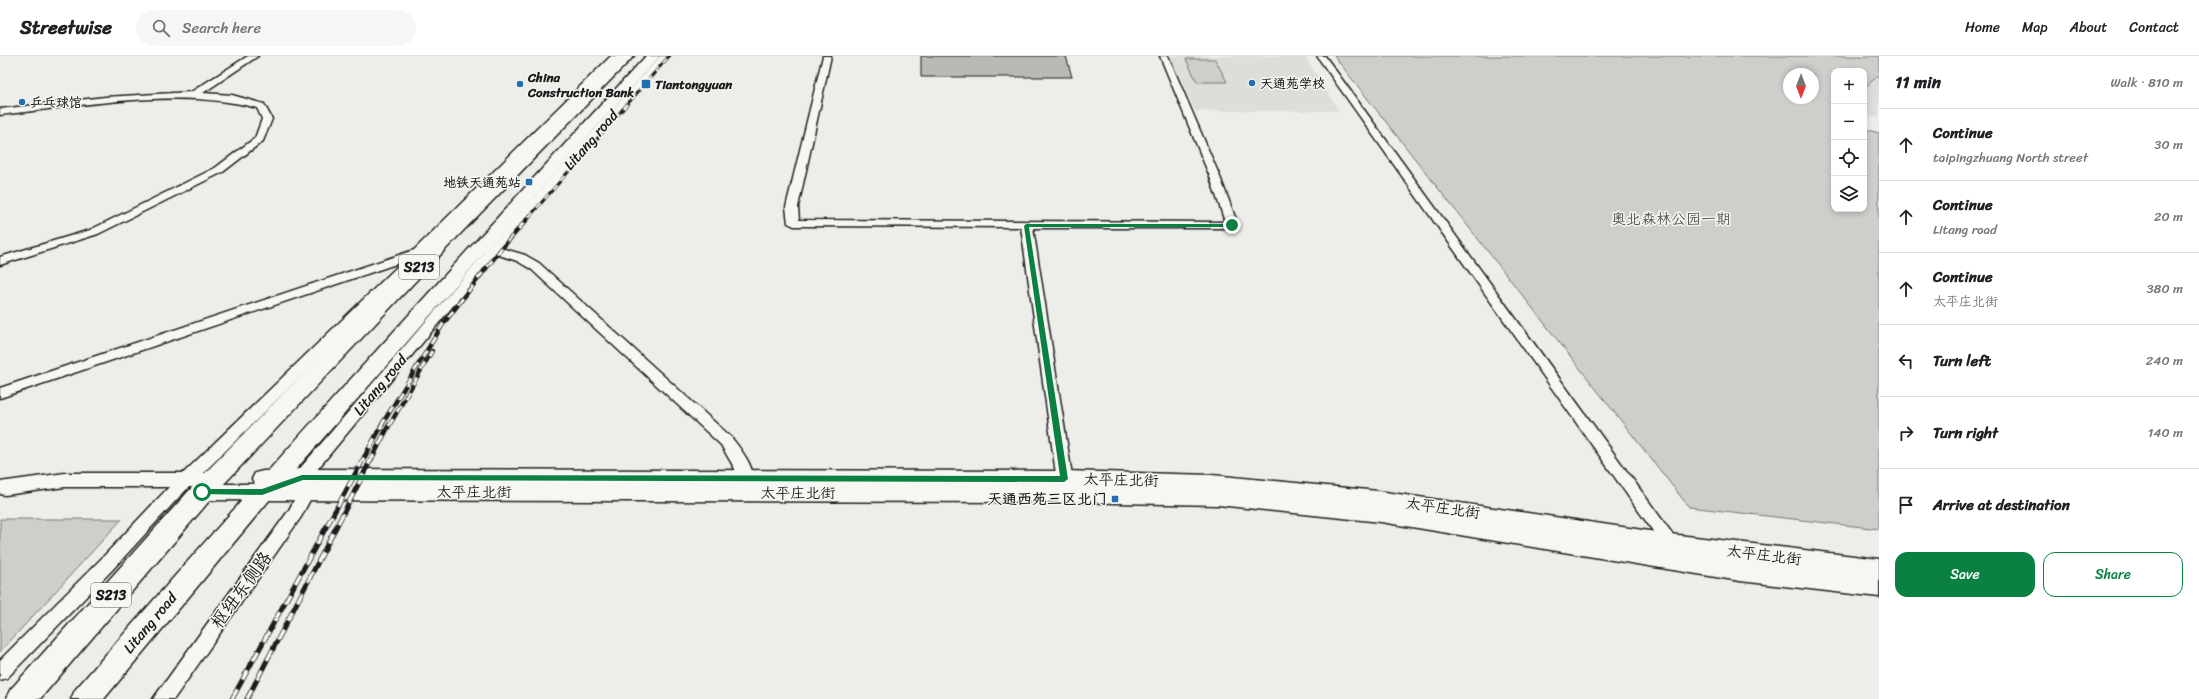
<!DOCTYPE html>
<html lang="en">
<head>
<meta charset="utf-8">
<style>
	:root { --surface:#fff; --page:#f6f6f6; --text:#202124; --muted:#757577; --line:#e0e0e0; --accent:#0b8043 }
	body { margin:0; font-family:Sriracha,"LXGW WenKai TC",sans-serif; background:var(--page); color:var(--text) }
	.controls { position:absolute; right:12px; top:12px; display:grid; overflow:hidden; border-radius:8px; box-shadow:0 2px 6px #0003 }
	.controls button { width:36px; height:36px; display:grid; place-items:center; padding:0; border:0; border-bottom:1px solid var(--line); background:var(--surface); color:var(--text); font:20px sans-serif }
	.compass { position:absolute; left:1783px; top:12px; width:36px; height:36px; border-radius:50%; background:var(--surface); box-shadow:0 2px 6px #0003; rotate:180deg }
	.stop { position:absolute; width:12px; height:12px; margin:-9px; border:3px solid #0b8043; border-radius:50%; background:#fff }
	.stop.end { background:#0b8043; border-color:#fff; box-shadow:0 1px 4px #0008 }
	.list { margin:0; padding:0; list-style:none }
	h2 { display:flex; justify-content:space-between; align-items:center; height:52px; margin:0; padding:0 16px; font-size:17px }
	h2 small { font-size:13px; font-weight:400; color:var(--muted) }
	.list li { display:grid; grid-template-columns:26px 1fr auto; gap:12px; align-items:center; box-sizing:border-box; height:72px; padding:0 16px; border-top:1px solid var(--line) }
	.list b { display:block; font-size:15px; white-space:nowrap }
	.list p { margin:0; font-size:13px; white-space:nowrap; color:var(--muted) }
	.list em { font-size:13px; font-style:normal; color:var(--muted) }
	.actions { display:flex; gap:8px; padding:12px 16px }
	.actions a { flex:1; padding:9px 0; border:1px solid var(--accent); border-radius:12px; text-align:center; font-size:14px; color:var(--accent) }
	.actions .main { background:var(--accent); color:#fff }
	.icon { flex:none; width:22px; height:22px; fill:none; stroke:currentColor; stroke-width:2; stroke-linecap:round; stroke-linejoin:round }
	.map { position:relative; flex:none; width:1879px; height:643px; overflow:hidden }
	header { display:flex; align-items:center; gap:24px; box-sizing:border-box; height:56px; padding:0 20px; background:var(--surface); border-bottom:1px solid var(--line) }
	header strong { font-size:19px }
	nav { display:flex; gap:22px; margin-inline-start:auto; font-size:14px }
	.search { width:280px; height:36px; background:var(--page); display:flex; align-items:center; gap:10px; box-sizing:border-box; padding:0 14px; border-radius:22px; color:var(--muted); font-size:15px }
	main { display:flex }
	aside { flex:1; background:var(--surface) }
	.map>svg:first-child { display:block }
	.built { fill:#ddddda }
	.green { fill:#cececb; stroke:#757574; fill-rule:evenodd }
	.building { fill:#b9b9b6; stroke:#1c1c1c }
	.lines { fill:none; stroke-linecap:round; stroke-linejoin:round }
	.minor-casing { stroke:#1c1c1c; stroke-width:3 }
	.tertiary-casing { stroke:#1c1c1c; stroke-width:3 }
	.secondary-casing { stroke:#1c1c1c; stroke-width:3 }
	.primary-casing { stroke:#1c1c1c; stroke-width:3 }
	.minor { fill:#f6f6f2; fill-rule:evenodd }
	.tertiary { fill:#f6f6f2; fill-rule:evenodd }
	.secondary { fill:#f6f6f2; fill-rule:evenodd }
	.primary { fill:#f6f6f2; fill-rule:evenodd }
	.rail-far2-casing { stroke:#1c1c1c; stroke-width:3 }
	.rail-far1-casing { stroke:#1c1c1c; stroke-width:4.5 }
	.rail-casing { stroke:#1c1c1c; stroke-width:5 }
	.rail-far2 { stroke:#f6f6f2; stroke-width:2; stroke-dasharray:6; stroke-linecap:butt }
	.rail-far1 { stroke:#f6f6f2; stroke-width:3; stroke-dasharray:8; stroke-linecap:butt }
	.rail { stroke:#f6f6f2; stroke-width:3.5; stroke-dasharray:11; stroke-linecap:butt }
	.route { fill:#0b8043 }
	.poi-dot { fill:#1f6fb2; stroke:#f6f6f2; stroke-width:1.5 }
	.labels { text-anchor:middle; stroke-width:3; stroke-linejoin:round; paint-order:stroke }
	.far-poi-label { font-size:13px; font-weight:bold; fill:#1c1c1c; stroke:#f6f6f2; text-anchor:start }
	.shield { fill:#f6f6f2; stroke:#5d5d5c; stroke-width:1 }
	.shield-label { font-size:14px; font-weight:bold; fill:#1c1c1c }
	.street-label { font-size:15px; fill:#1c1c1c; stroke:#f6f6f2 }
	.park-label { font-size:15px; fill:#515151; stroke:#f6f6f2 }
	.poi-label { font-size:15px; font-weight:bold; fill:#1c1c1c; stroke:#f6f6f2; text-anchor:end }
	.near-street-label { font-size:18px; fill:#1c1c1c; stroke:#f6f6f2 }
</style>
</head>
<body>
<header>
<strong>Streetwise</strong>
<div class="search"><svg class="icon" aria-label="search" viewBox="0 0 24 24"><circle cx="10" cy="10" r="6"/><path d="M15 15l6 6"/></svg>Search here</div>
<nav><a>Home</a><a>Map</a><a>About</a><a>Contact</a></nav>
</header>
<main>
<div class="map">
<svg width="1879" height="643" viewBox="0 0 1879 643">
	<rect width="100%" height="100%" fill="#edede9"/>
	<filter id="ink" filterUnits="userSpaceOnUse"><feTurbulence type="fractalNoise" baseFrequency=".025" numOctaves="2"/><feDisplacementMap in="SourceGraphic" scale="8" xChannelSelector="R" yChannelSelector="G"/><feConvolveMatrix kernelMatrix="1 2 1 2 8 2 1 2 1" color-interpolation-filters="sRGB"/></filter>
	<g filter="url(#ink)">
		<g class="built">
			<polygon points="1169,0 1305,0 1339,55 1195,55"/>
			<polygon points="1879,19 1879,62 1864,59 1864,32"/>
		</g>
		<g class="green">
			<path d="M1334,0h545v19l-15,13v-17h-30v45l-3,4 3,1v88h30v-80l15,4v396l-190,-22zM1789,18h24v24h-24z"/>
			<polygon points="1186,3 1215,3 1227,26 1197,26"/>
			<polygon points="0,463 122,463 0,596"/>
		</g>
		<polygon class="building" points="921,0 1066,0 1072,21 921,21"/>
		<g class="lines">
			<g class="minor-casing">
				<g id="minor">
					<path d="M248,0h10l-55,37 29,2 32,9 8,15 -9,22 -40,31 -125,62 -98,31v-8l90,-27 125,-62 40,-30 7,-19 -5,-11c-77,-21 -178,-2 -257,7v-6l105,-12 86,-5z"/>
					<polygon points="611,0 620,0 350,271 346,279 341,280 180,440 113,513 7,622 0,624 0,604 101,503 168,432 402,206 0,342 0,332 414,194"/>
					<path d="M660,0h9l-168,192 24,7 14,8 192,174c12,15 30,37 19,56l-6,2 -6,-2 -2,-4 -1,-20 -14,-24 -190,-176 -14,-8 -21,-7 -186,224 4,14 -13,25 -127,182h-21l136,-189 9,-18 -1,-7 -8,-1 -2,-4 2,-4 7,-3 190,-222 -5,-4 2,-3 8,1z"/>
					<polygon points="823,0 831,0 798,151 799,164 1225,166 1210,121 1160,0 1168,0 1220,121 1238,169 1232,172 1033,172 1074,432 1072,436 1066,438 1060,436 1058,432 1021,171 794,170 788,167 786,151"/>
					<polygon points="1317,0 1325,0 1679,487 1681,491 1679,495 1673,497 1667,495"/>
				</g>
			</g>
			<g class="tertiary-casing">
				<polygon id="tertiary" points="65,417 213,417 220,419 223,424 220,429 213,431 65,431 5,439 0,438 0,426"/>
			</g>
			<g class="secondary-casing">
				<polygon id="secondary" points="302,413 1064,415 1212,419 1378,435 1670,478 1879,503 1879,541 1740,525 1381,466 1218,449 1067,446 202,444 194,442 191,436 194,430 202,428 255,428 252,423 255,417 263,415"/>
			</g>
			<g class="primary-casing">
				<g id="primary">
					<polygon points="619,0 634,0 461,177 222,430 40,643 6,643 10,634 204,418 449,169"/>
					<path d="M646,0h14l-172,193 -217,249 -167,201h-33l4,-9c187,-215 378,-425 571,-634z"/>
				</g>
			</g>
			<use href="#minor" class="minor"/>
			<use href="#tertiary" class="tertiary"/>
			<use href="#secondary" class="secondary"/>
			<use href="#primary" class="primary"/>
			<g class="rail-far2-casing">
				<polyline id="rail-far2" points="529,161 669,0"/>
			</g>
			<g class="rail-far1-casing">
				<g id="rail-far1">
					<polyline points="381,370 443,268 501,193 530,160"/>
					<polyline points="389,370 432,295"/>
				</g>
			</g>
			<g class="rail-casing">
				<g id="rail">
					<polyline points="232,643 382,369"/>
					<polyline points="247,643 389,369"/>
				</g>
			</g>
			<use href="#rail-far2" class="rail-far2"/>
			<use href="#rail-far1" class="rail-far1"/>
			<use href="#rail" class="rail"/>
		</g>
	</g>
	<polygon class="route" points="1232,168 1234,171 1029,171 1068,423 1064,426 303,424 262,439 202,438 199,436 202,433 262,433 302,419 1060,420 1024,170 1026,168"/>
	<g class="poi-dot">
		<circle cx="1252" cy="27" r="4"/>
		<circle cx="520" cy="28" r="4"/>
		<rect x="641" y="23" width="10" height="10" rx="2"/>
		<circle cx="22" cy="46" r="4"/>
		<rect x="525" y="122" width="8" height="8" rx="2"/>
		<rect x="1111" y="439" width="8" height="8" rx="2"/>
	</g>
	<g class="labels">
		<g class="far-poi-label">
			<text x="528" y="26">China<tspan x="528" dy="15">Construction Bank</tspan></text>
			<text x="1260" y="32">天通苑学校</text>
			<text x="655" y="33">Tiantongyuan</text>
			<text x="30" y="51">乒乓球馆</text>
			<text x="521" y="131" text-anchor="end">地铁天通苑站</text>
		</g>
		<g class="shield">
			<rect x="399" y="199" width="40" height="24" rx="3"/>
			<rect x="91" y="527" width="40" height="24" rx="3"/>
		</g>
		<g class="shield-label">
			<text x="419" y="216">S213</text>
			<text x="111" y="544">S213</text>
		</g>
		<g class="street-label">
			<text transform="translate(591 84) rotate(-49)" y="5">Litang road</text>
			<text transform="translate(380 329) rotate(-50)" y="5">Litang road</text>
			<text transform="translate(1121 424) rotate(1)" y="5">太平庄北街</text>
			<text x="474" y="441">太平庄北街</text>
			<text x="798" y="442">太平庄北街</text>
			<text transform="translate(1443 452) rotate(8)" y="5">太平庄北街</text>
			<text transform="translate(1764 499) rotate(7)" y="5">太平庄北街</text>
			<text transform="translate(150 567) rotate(-50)" y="5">Litang road</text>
		</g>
		<g class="park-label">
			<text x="1671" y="168">奥北森林公园一期</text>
		</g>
		<g class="poi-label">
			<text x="1107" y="448">天通西苑三区北门</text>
		</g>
		<g class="near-street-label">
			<text transform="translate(241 534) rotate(-54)" y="6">枢纽东侧路</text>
		</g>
	</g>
</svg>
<div class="controls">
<button>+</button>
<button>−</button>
<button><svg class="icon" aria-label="locate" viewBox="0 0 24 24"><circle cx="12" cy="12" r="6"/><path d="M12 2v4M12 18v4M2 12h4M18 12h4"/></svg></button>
<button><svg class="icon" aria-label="layers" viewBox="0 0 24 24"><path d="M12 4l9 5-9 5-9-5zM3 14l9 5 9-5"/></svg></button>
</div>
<svg class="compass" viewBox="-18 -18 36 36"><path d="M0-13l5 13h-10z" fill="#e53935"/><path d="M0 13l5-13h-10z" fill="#757577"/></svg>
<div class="stop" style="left:202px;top:436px"></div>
<div class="stop end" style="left:1232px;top:169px"></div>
</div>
<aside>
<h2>11 min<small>Walk · 810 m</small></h2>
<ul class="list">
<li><svg class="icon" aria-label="ahead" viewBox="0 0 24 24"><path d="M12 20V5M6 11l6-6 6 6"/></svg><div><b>Continue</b><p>taipingzhuang North street</p></div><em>30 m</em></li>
<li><svg class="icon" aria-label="ahead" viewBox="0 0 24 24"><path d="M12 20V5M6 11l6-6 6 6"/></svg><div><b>Continue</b><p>Litang road</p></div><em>20 m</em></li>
<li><svg class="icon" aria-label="ahead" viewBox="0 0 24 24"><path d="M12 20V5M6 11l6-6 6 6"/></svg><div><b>Continue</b><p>太平庄北街</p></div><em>380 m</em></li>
<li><svg class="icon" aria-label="left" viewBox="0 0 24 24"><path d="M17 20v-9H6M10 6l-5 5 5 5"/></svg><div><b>Turn left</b></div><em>240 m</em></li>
<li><svg class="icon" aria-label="right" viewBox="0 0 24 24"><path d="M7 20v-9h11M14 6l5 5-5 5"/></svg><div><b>Turn right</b></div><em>140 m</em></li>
<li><svg class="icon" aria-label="arrive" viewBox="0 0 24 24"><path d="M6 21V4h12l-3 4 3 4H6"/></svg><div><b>Arrive at destination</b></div></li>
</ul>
<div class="actions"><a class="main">Save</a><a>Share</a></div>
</aside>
</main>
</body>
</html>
